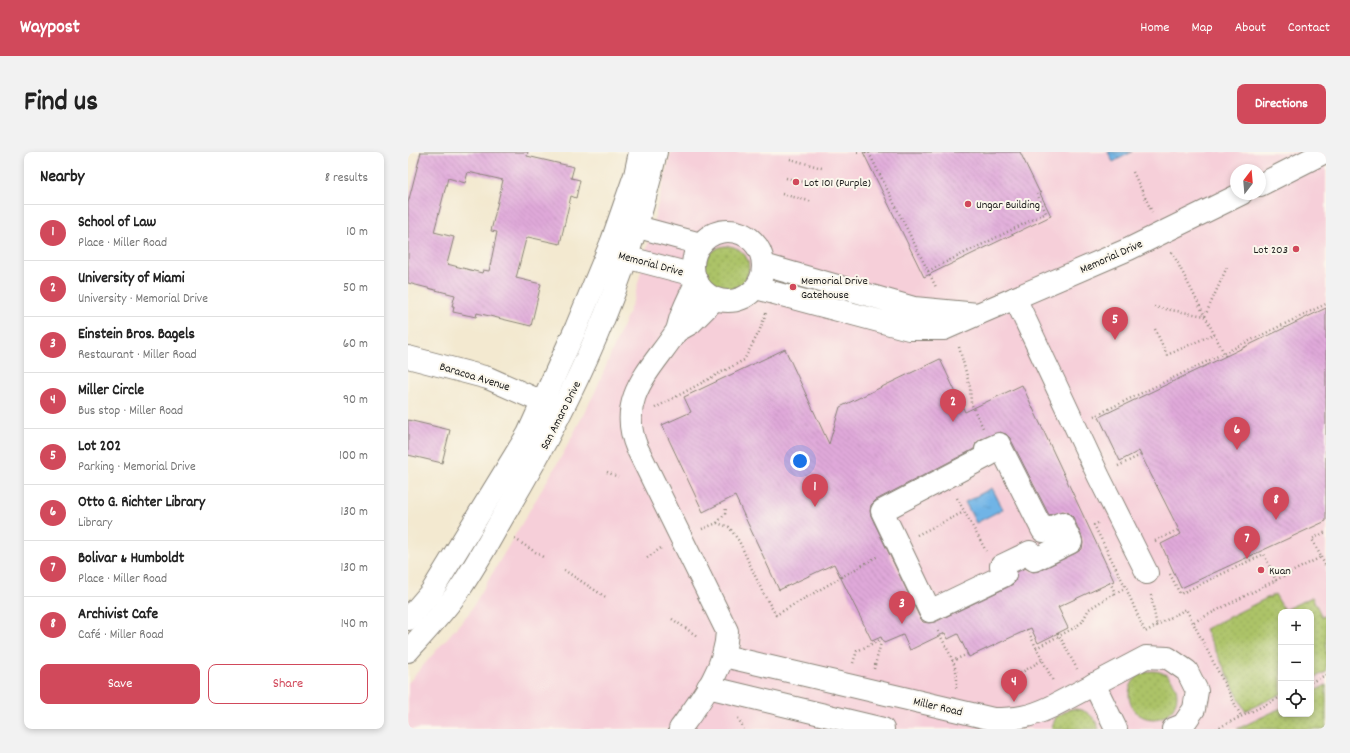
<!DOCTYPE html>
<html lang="en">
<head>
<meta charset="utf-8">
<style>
	:root { --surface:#fff; --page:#f2f2f2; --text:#222; --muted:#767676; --line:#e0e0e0; --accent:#d1495b }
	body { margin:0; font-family:Dekko,sans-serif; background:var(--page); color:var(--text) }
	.controls { position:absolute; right:12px; bottom:12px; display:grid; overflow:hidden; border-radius:8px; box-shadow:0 2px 6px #0003 }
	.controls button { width:36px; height:36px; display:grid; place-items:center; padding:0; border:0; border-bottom:1px solid var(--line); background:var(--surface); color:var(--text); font:20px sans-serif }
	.compass { position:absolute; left:822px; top:12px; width:36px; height:36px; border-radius:50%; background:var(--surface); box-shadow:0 2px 6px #0003; rotate:16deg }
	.you { position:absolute; left:392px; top:309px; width:14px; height:14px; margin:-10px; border:3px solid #fff; border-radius:50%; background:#1a73e8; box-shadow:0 0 0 6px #1a73e833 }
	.badge { display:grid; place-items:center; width:26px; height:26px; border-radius:50%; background:var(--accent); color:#fff; font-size:13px; font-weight:700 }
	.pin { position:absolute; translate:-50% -33px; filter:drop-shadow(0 1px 2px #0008) }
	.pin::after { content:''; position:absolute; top:21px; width:14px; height:12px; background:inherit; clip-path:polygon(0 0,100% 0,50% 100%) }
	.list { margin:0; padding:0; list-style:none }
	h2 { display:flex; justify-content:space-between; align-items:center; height:52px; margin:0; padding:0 16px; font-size:17px }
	h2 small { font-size:13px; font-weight:400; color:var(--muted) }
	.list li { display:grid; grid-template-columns:26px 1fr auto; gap:12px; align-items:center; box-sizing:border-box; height:56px; padding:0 16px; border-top:1px solid var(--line) }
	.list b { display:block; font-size:15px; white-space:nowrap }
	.list p { margin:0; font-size:13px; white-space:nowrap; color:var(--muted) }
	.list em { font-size:13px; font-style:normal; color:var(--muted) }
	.actions { display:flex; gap:8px; padding:12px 16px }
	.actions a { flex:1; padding:9px 0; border:1px solid var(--accent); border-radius:8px; text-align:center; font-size:14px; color:var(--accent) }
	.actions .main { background:var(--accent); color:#fff }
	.icon { flex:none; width:22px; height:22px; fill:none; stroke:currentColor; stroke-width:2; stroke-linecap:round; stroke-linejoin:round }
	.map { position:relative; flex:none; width:918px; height:577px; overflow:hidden; border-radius:8px }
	header { display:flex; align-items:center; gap:24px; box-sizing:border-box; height:56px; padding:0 20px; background:var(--accent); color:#fff }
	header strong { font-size:19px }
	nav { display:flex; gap:22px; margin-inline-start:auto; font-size:14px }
	.intro { display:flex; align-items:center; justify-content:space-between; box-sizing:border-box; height:96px; padding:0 24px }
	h1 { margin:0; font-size:28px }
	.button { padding:10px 18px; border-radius:8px; background:var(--accent); color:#fff; font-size:14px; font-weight:700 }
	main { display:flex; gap:24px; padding:0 24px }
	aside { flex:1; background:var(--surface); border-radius:8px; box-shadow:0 2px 6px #0003 }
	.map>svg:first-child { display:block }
	.built { fill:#f6cfd9; fill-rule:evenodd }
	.grass { fill:url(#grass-dots); stroke:#647042 }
	.water { fill:url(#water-ripples); stroke:#466881 }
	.building { fill:url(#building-back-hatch); fill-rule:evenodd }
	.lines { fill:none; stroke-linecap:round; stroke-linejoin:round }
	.minor-casing { stroke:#888276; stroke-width:24 }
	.path { stroke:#888276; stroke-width:2.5; stroke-dasharray:1 3; stroke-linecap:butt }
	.minor { stroke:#fff; stroke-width:22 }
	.poi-dot { fill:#d1495b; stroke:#fbf7ec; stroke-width:1.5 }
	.labels { text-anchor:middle; stroke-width:4; stroke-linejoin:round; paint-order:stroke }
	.poi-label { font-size:12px; fill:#1c1c1c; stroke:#fbf7ec; text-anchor:start }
	.street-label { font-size:12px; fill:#1c1c1c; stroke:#fbf7ec }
</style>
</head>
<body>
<header>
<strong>Waypost</strong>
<nav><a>Home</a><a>Map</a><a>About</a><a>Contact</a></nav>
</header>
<div class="intro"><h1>Find us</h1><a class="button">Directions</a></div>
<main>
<aside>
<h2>Nearby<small>8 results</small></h2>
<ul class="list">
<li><span class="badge">1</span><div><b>School of Law</b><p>Place · Miller Road</p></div><em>10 m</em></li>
<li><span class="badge">2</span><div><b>University of Miami</b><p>University · Memorial Drive</p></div><em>50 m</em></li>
<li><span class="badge">3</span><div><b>Einstein Bros. Bagels</b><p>Restaurant · Miller Road</p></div><em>60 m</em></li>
<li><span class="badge">4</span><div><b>Miller Circle</b><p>Bus stop · Miller Road</p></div><em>90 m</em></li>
<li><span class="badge">5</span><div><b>Lot 202</b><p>Parking · Memorial Drive</p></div><em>100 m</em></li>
<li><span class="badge">6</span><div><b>Otto G. Richter Library</b><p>Library</p></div><em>130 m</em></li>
<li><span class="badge">7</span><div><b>Bolivar &amp; Humboldt</b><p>Place · Miller Road</p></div><em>130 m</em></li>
<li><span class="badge">8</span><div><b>Archivist Cafe</b><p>Café · Miller Road</p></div><em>140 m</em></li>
</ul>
<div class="actions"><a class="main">Save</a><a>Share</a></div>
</aside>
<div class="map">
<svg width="918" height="577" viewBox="0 0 918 577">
	<defs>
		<pattern id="grass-dots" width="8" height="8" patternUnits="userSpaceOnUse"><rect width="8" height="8" fill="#acc367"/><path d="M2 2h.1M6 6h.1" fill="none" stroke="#93a759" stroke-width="1.8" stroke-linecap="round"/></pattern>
		<pattern id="water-ripples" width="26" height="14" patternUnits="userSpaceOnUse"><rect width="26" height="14" fill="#70b4e6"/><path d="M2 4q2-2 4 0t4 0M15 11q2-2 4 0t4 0" fill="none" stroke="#609ac5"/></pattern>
		<pattern id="building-back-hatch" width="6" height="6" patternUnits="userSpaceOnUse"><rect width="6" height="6" fill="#e0a9da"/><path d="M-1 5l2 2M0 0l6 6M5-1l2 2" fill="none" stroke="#c091ba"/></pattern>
	</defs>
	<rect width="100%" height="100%" fill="#fbf7ec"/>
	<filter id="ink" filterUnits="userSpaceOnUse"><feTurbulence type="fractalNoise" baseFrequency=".025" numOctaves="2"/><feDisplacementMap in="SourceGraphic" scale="8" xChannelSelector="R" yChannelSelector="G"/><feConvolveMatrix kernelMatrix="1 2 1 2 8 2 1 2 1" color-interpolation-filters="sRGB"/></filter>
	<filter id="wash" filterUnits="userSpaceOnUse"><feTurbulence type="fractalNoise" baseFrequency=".012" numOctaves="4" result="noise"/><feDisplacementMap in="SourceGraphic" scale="16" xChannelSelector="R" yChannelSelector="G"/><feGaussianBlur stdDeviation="0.9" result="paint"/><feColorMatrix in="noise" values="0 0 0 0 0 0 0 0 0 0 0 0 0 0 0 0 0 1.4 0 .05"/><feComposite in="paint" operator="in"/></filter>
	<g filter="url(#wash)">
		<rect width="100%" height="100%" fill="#f3e9d0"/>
		<path class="built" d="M263,0h655v577h-918v-46l61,-70 95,-161 31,-60 39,-93zM828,18h24v24h-24zM873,460h30v102h-30z"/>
		<g class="grass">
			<circle cx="319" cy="116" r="22"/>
			<polygon points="867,442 876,458 904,445 914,465 918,463 918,520 903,527 903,460 873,460 873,542 837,559 797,477"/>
			<circle cx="745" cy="543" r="24"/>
			<polygon points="918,533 918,577 829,577 873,556 873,562 903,562 903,541"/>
			<path d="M662,557c15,-1 24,6 29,20h-48l5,-12z"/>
		</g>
		<g class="water">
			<polygon points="700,0 724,0 705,10"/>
			<polygon points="584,336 595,357 568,371 557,350"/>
		</g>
		<g id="blocks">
			<g class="building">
				<path d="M13,0h107l-1,4 47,11 -3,11 9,2 -4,18 -5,-2 -11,48 -32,-7 -1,2h-1l-10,39 25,6 -10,42 -54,-13 -1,4 -23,-5 1,-6h-2l3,-11 -47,-12v-80zM60,20l35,8 -12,51 6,1 -8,39 -6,-1 -1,3 -35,-9 7,-27 -20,-5 14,-54 17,5z"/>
				<polygon points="455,0 612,0 643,64 516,125"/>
				<polygon points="918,156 918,369 773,436 753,392 773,382 731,299 712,309 691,265"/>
				<path d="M377,197l44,95 11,-37 100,-48 25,53 57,-27 92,196 -56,26 10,21 -30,15 -7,-15 -62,29 -11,-23 -10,5 -3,-6 -35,17 -7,-15 -19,8 -3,-6 -9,4 -38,-77 -55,26 -44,-94 -32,16 -41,-87 29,-13 -7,-15zM592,280l6,2 4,4 39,77 14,-4 6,2 4,4 9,20 1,6 -1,6 -6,4 -37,18 -6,1 -8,-4 -8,4 -2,10 -5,4 -75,36 -6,1 -6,-1 -4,-6 -48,-100 -1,-5 1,-6 5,-5 98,-51 2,-6 5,-4z"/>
				<polygon points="0,268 42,278 34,311 0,303"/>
			</g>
		</g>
	</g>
	<g filter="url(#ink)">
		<use href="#blocks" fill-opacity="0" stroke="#888276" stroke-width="1"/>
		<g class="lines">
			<g class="minor-casing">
				<g id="minor">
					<polyline points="852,33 917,0"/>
					<polyline points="215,71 293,92"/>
					<circle cx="320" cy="114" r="35"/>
					<polyline points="206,102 286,123"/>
					<polyline points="348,136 501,177 536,177 570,162 506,156 356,113"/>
					<polyline points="607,146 691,325 739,421"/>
					<polyline points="570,162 721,97 833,42"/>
					<polyline points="269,179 283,171 307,147"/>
					<polyline points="0,205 80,226 148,256"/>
					<polygon points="591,292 635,379 654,371 663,390 626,408 622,400 593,414 597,423 522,459 474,359 581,303 578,298"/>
					<polyline points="0,467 24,439 120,282 168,176 204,89 227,23 232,0"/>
					<path d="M0,499c16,-18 33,-36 47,-55 20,-28 36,-59 53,-88 67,-113 120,-228 148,-356"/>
					<path d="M316,504l269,63c23,0 37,-2 58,-12l95,-50 22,1 19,13 10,20 -3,18 -11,16 -10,4"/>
					<polyline points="686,532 708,577"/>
					<polyline points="300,535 475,577"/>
					<path d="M272,577c21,-29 46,-61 47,-98l-90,-183c-21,-50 14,-78 39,-116 3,-5 3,-12 6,-18 4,-11 10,-22 15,-33"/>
				</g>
			</g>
			<g class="path">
				<polyline points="449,0 453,0"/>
				<polyline points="457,0 461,1 528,135"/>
				<polyline points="382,7 414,16"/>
				<polyline points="725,20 744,60"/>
				<polyline points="378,26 410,33"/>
				<polyline points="632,41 635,39"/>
				<polyline points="374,42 405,50"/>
				<polyline points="764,100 818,205"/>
				<polyline points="520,119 638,61 629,42"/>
				<polyline points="746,155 797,164 819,115"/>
				<polyline points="747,177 759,203 806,182"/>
				<polyline points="551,195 562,235 563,251 575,276"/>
				<polyline points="247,256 336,208 351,180 358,161"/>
				<polyline points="686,264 918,152"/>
				<polyline points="710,314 733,303"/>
				<polyline points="199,320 210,325"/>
				<polyline points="549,346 578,399"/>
				<polyline points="309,371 317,362 318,356"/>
				<polyline points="690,371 686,373 718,436 737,480 778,457 833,564"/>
				<polyline points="294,377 309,371 321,375 331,389 355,441 368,463 470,404"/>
				<polyline points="509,383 556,360"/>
				<polyline points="107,387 135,405"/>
				<polyline points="747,389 770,378"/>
				<polyline points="913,405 918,415"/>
				<polyline points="239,406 253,396"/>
				<polyline points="156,418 199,446"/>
				<polyline points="762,422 772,442 856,402 868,429"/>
				<polyline points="702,430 707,441 717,436"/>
				<polyline points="743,443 749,475"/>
				<polyline points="264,467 289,484"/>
				<polyline points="786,470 913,405 904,387 918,380"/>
				<polyline points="619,477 645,529"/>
				<path d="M530,479c8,17 23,38 18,57"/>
				<polyline points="650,481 669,517"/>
				<polyline points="628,496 666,476 674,470 681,457 707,441"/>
				<polyline points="544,509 560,502"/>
				<polyline points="445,511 449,499 474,487"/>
				<polyline points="466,517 474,487"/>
				<polyline points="903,530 918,523"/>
				<polyline points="606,543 598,530 634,508"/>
				<polyline points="330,566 336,577"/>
				<polyline points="808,577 873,545"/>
			</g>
			<use href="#minor" class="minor"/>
		</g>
	</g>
	<g class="poi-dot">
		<circle cx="388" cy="30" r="4"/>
		<circle cx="560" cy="52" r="4"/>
		<circle cx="888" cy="97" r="4"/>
		<circle cx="385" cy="135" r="4"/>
		<circle cx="853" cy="418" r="4"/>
	</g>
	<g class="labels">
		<g class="poi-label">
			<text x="396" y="34">Lot 101 (Purple)</text>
			<text x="568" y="56">Ungar Building</text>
			<text x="880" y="101" text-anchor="end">Lot 203</text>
			<text x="393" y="132">Memorial Drive<tspan x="393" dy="14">Gatehouse</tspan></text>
			<text x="861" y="422">Kuan</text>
		</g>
		<g class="street-label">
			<text transform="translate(703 104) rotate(-24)" y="4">Memorial Drive</text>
			<text transform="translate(243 111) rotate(15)" y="4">Memorial Drive</text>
			<text transform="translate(67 224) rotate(17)" y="4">Baracoa Avenue</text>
			<text transform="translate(152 263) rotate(-63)" y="4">San Amaro Drive</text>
			<text transform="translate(530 554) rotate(13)" y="4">Miller Road</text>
		</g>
	</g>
</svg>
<div class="controls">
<button>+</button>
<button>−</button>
<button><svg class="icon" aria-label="locate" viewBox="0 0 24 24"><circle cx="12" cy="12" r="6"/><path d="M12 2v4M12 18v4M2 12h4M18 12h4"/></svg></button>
</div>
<svg class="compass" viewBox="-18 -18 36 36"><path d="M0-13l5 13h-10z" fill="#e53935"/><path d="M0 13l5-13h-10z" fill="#767676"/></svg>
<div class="you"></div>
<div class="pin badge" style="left:407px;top:355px">1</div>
<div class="pin badge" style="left:545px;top:270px">2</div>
<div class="pin badge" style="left:494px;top:472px">3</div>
<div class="pin badge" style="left:606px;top:550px">4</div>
<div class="pin badge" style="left:707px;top:188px">5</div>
<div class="pin badge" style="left:829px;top:298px">6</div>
<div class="pin badge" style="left:839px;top:407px">7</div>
<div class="pin badge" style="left:868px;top:368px">8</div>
</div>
</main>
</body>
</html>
